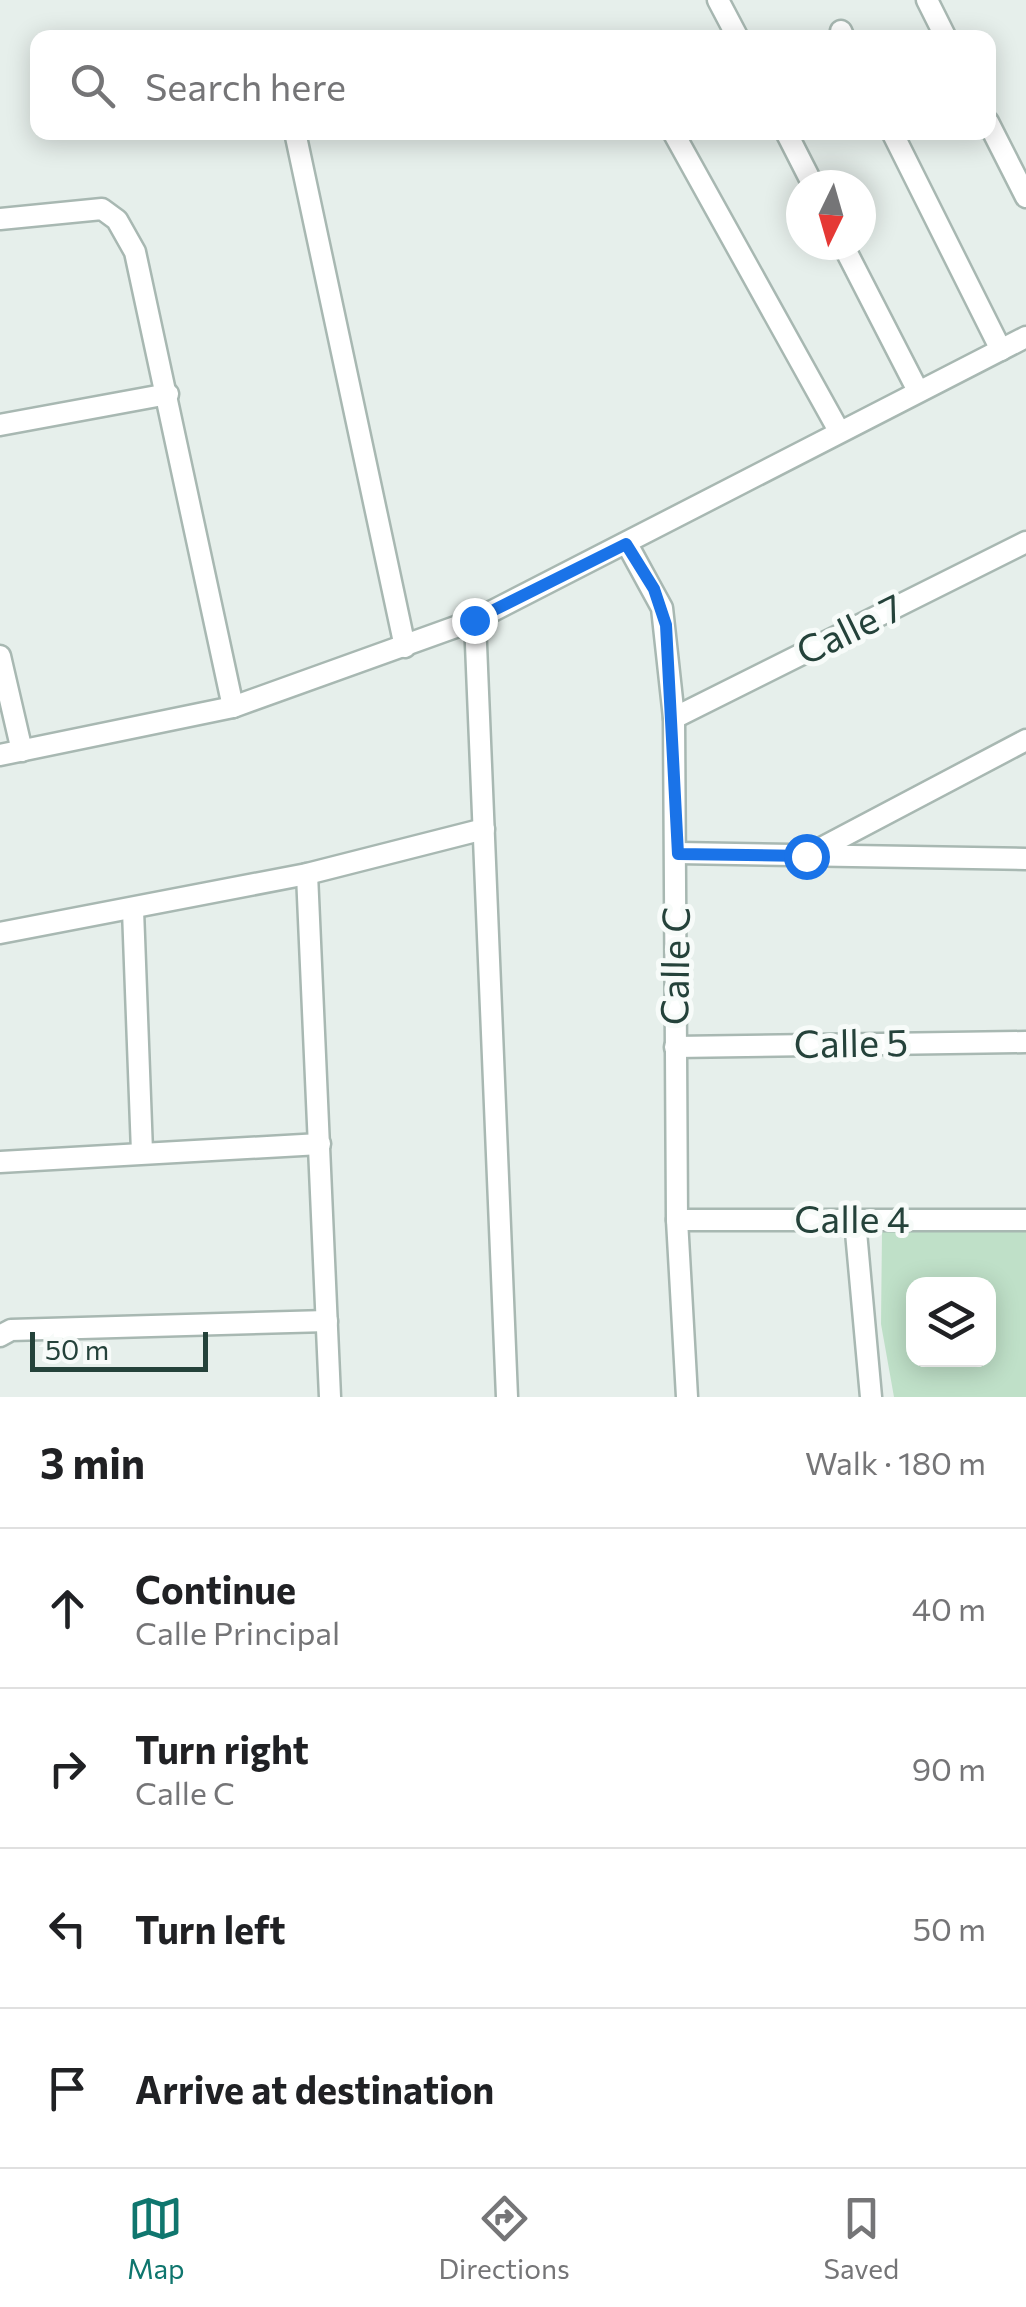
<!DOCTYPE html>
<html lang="en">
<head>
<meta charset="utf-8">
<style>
	:root { --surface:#fff; --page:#f2f2f2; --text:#202124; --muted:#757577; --line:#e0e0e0; --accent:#0f766e }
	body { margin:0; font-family:Commissioner,sans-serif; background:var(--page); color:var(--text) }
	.controls { position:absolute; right:30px; bottom:30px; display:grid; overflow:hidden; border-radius:20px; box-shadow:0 5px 25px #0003 }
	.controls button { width:90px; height:90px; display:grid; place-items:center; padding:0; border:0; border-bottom:2px solid var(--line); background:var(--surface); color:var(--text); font:50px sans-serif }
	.compass { position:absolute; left:786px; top:170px; width:90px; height:90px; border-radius:50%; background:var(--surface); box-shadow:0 5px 25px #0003; rotate:185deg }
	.scale { position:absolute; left:30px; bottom:25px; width:178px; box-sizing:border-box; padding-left:10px; border:5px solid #24423a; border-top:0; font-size:28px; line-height:35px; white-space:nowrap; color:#24423a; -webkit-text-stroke:8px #f7fbf9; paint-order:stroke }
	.stop { position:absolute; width:30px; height:30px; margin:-22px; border:8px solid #1a73e8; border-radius:50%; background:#fff }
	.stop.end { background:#1a73e8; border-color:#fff; box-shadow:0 2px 10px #0008 }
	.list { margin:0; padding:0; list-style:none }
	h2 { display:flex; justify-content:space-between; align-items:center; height:130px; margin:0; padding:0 40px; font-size:42px }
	h2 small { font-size:32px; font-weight:400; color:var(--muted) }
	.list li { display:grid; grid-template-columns:65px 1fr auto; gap:30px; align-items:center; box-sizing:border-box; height:160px; padding:0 40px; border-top:2px solid var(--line) }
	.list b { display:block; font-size:38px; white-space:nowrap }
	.list p { margin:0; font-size:32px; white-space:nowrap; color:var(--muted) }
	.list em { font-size:32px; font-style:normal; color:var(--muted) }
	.icon { flex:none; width:55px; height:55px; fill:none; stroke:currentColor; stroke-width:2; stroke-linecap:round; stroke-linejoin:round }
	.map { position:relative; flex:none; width:1026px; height:1397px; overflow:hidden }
	.search { position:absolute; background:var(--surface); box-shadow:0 5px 25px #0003; left:30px; right:30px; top:30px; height:110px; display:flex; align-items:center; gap:25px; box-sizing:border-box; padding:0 35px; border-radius:20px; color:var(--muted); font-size:38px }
	.sheet { height:770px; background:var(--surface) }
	nav { display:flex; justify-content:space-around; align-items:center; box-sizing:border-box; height:140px; border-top:2px solid var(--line); background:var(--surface); font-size:28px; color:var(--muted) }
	nav a { display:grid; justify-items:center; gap:5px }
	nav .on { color:var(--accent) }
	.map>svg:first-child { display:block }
	.green { fill:#bfe0c8; fill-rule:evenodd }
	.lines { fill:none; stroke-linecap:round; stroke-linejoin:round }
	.minor-casing { stroke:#a8b8b2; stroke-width:25 }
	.minor { stroke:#fff; stroke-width:20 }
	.route { stroke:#1a73e8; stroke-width:12 }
	.labels { text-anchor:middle; stroke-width:10; stroke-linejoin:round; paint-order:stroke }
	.street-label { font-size:38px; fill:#24423a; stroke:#f7fbf9 }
</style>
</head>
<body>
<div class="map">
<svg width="1026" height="1397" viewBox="0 0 1026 1397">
	<rect width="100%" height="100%" fill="#e6efeb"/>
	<path class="green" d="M1026,1232v165h-132l-13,-73 1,-92zM914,1284h74v76h-74z"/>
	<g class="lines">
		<g class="minor-casing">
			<g id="minor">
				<polyline points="718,0 738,38"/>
				<polyline points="927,0 946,38"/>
				<polyline points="841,31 844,38"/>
				<polyline points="988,122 1026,197"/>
				<polyline points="295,132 405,647"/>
				<polyline points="673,132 839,431"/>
				<polyline points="786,132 813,185"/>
				<polyline points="892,132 1001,350"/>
				<polyline points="0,219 102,209 117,220 135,252 233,707"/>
				<polyline points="843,245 918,391"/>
				<polyline points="0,425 168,394"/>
				<polyline points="627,544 662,608 674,718 677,1220 687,1397"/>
				<polyline points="475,620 507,1397"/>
				<polyline points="0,656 22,751"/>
				<polyline points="674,718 1026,542"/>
				<polyline points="0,755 233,707 475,620 1026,337"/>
				<polyline points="678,853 1026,859"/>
				<polyline points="808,855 1026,740"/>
				<polyline points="307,874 330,1397"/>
				<polyline points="133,910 142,1152"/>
				<polyline points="0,933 307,874 484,829"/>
				<polyline points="675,1047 1026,1042"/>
				<polyline points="0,1162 320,1144"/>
				<polyline points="677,1220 1026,1220"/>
				<polyline points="855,1221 871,1397"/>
				<polyline points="0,1336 11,1330 327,1321"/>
			</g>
		</g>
		<use href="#minor" class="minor"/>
	</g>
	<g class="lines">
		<polyline class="route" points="474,620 626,544 654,589 666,625 678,854 806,856"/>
	</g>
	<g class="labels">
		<g class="street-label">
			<text transform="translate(850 630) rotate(-26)" y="13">Calle 7</text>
			<text transform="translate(676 966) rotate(-89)" y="13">Calle C</text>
			<text transform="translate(851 1044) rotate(-1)" y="13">Calle 5</text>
			<text x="852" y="1233">Calle 4</text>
		</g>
	</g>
</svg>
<div class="controls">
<button><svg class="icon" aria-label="layers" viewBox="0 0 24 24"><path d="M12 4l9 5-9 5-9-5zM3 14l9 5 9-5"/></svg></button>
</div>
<svg class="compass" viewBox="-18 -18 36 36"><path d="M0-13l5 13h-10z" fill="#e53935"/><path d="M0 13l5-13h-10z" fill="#757577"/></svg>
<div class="scale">50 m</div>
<div class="stop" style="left:806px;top:856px"></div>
<div class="stop end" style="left:474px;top:620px"></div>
<div class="search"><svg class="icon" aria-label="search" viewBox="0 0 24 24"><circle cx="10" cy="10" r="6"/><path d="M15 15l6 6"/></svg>Search here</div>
</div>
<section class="sheet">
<h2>3 min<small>Walk · 180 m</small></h2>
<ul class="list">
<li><svg class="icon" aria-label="ahead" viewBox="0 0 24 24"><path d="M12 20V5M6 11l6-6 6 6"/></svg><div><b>Continue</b><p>Calle Principal</p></div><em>40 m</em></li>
<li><svg class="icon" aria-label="right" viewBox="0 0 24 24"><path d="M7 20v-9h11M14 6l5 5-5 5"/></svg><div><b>Turn right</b><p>Calle C</p></div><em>90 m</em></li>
<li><svg class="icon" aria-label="left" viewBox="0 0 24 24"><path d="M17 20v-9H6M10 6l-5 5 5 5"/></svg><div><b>Turn left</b></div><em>50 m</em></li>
<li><svg class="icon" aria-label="arrive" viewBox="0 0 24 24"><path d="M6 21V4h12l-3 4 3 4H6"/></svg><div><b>Arrive at destination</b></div></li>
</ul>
</section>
<nav>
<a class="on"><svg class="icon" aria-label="map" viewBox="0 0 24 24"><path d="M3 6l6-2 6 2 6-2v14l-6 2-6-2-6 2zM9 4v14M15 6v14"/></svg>Map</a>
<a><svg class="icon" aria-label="directions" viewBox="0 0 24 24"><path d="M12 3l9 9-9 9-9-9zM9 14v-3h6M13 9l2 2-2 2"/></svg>Directions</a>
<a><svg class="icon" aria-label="saved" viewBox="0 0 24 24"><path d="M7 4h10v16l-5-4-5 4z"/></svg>Saved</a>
</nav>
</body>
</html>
